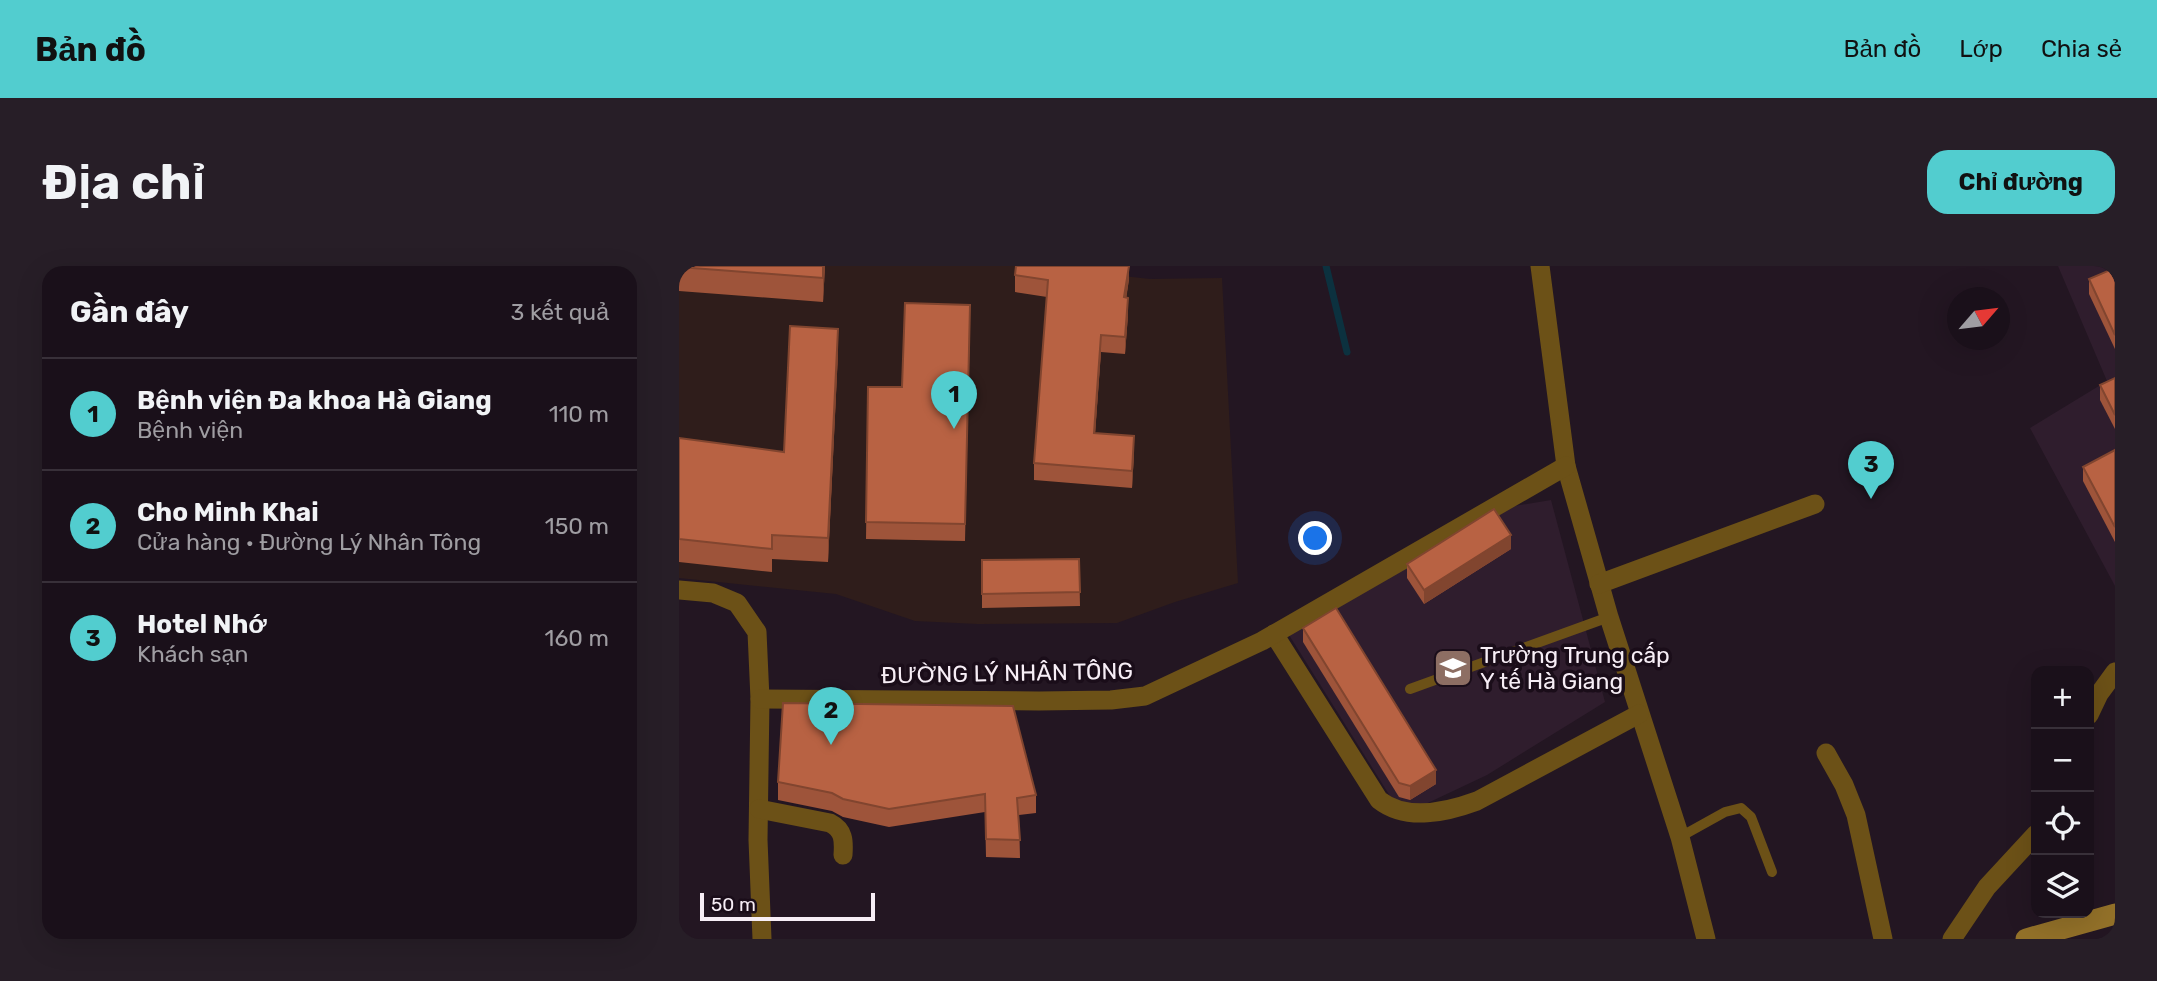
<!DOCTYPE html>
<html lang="vi">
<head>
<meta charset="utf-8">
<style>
	:root { --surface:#1a101a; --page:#271e27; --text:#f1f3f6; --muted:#9f9da2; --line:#383039; --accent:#52cdcf }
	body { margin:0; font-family:Rubik,sans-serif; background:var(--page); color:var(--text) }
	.controls { position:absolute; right:21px; bottom:21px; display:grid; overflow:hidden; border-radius:14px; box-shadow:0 7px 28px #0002 }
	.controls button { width:63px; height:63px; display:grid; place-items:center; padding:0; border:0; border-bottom:2px solid var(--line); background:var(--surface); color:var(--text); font:35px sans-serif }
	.compass { position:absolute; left:1268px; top:21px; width:63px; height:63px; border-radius:50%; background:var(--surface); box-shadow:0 7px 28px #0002; rotate:62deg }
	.scale { position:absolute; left:21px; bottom:18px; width:175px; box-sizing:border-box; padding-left:7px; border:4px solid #f7eef6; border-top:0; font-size:19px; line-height:24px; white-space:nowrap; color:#f7eef6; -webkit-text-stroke:5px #1a0d19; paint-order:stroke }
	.you { position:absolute; left:637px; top:273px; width:24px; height:24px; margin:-18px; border:5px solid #fff; border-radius:50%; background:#1a73e8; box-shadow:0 0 0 10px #1a73e833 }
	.badge { display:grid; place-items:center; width:46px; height:46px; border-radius:50%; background:var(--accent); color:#111; font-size:23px; font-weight:700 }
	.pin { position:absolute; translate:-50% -58px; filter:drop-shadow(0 2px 4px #0008) }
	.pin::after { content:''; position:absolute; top:37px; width:24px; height:21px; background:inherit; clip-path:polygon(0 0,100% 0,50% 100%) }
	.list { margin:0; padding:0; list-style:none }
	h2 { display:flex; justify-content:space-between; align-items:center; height:91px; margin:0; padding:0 28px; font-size:30px }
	h2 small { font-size:23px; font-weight:400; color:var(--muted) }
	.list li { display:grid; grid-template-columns:46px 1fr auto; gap:21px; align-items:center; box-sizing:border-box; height:112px; padding:0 28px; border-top:2px solid var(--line) }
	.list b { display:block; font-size:26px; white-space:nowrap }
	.list p { margin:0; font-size:23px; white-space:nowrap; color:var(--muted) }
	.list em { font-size:23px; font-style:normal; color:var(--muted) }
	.icon { flex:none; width:38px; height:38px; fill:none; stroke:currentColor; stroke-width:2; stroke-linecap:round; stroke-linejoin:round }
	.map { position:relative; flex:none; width:1436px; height:673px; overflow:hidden; border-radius:21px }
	header { display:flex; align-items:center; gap:42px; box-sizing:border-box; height:98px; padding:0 35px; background:var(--accent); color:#111 }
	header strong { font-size:33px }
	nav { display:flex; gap:38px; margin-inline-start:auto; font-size:24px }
	.intro { display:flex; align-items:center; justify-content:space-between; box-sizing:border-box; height:168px; padding:0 42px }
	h1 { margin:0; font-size:49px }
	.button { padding:18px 32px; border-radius:21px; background:var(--accent); color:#111; font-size:24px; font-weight:700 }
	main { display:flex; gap:42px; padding:0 42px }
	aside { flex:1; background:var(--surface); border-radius:21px; box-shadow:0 7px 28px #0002 }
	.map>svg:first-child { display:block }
	.built { fill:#2f1d2d }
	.medical { fill:#2f1d1b }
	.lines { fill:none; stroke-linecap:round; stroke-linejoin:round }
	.stream { stroke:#0c313f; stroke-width:7 }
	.lane { stroke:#6c5117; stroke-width:10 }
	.street { stroke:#6c5117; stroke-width:19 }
	.secondary { stroke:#937129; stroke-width:21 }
	.wall { fill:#9e543a }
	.shaded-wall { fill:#81452f }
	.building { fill:#b86243; stroke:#81452f; stroke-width:2 }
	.labels { text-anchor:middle; stroke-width:7; stroke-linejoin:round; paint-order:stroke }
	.poi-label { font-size:23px; fill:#f7eef6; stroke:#1a0d19; text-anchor:start }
	.street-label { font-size:23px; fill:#f7eef6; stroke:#1a0d19 }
</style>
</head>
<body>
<header>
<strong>Bản đồ</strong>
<nav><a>Bản đồ</a><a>Lớp</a><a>Chia sẻ</a></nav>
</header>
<div class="intro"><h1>Địa chỉ</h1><a class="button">Chỉ đường</a></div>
<main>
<aside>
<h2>Gần đây<small>3 kết quả</small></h2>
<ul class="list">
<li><span class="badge">1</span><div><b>Bệnh viện Đa khoa Hà Giang</b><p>Bệnh viện</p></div><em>110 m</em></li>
<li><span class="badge">2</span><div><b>Cho Minh Khai</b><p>Cửa hàng · Đường Lý Nhân Tông</p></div><em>150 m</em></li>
<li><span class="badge">3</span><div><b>Hotel Nhớ</b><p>Khách sạn</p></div><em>160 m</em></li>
</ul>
</aside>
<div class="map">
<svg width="1436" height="673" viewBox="0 0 1436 673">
	<rect width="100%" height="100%" fill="#231622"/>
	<g class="built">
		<polygon points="1379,0 1436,0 1436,320 1351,162 1428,115"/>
		<polygon points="872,234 926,436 808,509 736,543 716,538 610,369 823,242"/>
	</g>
	<polygon class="medical" points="0,0 355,0 471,13 543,12 559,317 496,336 438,357 299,358 236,355 157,328 0,312"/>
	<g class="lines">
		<polyline class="stream" points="647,0 668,86"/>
		<g class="lane">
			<polyline points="731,423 930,351"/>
			<polyline points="1001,571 1046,546 1062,542 1072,551 1093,606"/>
		</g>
		<g class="street">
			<polyline points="861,0 887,200 930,351 1001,571 1027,673"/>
			<polyline points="920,318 1136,238"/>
			<polyline points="0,324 34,327 58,337 78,366 81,433 79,574 83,673"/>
			<path d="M595,368l105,166c28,22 68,12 98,1l162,-87"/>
			<polyline points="81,433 360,435 432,434 466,430 583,375 887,200"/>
			<polyline points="1410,449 1420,428 1436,406"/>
			<polyline points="1147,487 1165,519 1177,549 1204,673"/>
			<path d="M80,543l71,14c14,7 14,18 13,32"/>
			<polyline points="1273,673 1308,621 1357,568"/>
		</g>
		<polyline class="secondary" points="1347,673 1436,648"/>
	</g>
	<g class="wall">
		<polygon points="0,0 146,0 144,36 0,25"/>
		<polygon points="450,0 450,13 447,32 449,49 446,88 422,86 416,167 455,187 453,222 355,214 355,197 368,31 336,26 336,9"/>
		<polygon points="1436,2 1436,83 1410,28 1410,13"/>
		<polygon points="291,56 286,275 187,273 189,121 223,121"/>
		<polygon points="159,87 149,296 93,293 93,306 0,296 0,172 105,186"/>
		<polygon points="1436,112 1436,163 1421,134 1421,119"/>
		<polygon points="1436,184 1436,276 1404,215 1404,201"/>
		<polygon points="832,283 745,338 728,312 728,298"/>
		<polygon points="400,293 401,340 303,342 303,294"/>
		<polygon points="624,362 757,518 731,534 720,531 624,376"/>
		<polygon points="99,516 357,529 357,547 340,549 341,592 307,591 306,546 210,561 164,551 153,545 99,534"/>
	</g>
	<g class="shaded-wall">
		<polygon points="144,0 146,0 144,36"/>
		<polygon points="450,0 450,13 445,49 445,31"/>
		<polygon points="449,32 449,49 446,88 446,71"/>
		<polygon points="159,63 159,87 149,296 149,272"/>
		<polygon points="422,69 422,86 415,184 415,167"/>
		<polygon points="455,170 455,187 453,222 453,205"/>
		<polygon points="832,269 832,283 745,338 745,324"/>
		<polygon points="757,504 757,518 731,534 731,520"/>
	</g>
	<g class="building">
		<polygon points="0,0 144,0 144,12 0,1"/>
		<polygon points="337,0 450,0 445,31 449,32 446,71 422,69 415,167 455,170 453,205 355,197 369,14 336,9"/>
		<polygon points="1436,2 1436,69 1410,13"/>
		<polygon points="226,37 291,39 286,258 187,256 189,121 223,121"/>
		<polygon points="111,60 159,63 149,272 93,269 93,283 0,273 0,172 105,186"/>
		<polygon points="1436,112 1436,149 1421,119"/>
		<polygon points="1436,184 1436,261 1404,201"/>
		<polygon points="815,243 832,269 745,324 728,298"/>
		<polygon points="400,293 401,326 303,328 303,294"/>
		<polygon points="657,342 757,504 731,520 720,517 624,362"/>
		<polygon points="104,437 334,440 357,529 338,532 341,574 307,573 306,528 210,543 164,533 153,527 99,516"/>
	</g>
	<defs>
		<g id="university-square" transform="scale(2.0125)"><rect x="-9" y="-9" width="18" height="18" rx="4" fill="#8d6e63" stroke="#1a0d19"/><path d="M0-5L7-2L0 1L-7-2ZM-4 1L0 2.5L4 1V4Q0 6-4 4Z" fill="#fff"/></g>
	</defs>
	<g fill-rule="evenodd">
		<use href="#university-square" x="774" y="402"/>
	</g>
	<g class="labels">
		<g class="poi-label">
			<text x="801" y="397">Trường Trung cấp<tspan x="801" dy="26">Y tế Hà Giang</tspan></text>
		</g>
		<g class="street-label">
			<text transform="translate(328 407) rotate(-1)" y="8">ĐƯỜNG LÝ NHÂN TÔNG</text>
		</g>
	</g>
</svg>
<div class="controls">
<button>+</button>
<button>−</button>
<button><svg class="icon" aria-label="locate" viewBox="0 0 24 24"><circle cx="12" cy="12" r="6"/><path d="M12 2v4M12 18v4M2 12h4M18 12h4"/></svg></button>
<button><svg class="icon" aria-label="layers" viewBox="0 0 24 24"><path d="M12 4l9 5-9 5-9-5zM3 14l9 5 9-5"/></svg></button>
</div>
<svg class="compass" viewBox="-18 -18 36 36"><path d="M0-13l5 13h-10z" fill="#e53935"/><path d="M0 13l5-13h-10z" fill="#9f9da2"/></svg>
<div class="scale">50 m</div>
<div class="you"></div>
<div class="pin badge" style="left:275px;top:163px">1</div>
<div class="pin badge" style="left:152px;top:479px">2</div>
<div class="pin badge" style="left:1192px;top:233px">3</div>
</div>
</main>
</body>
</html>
